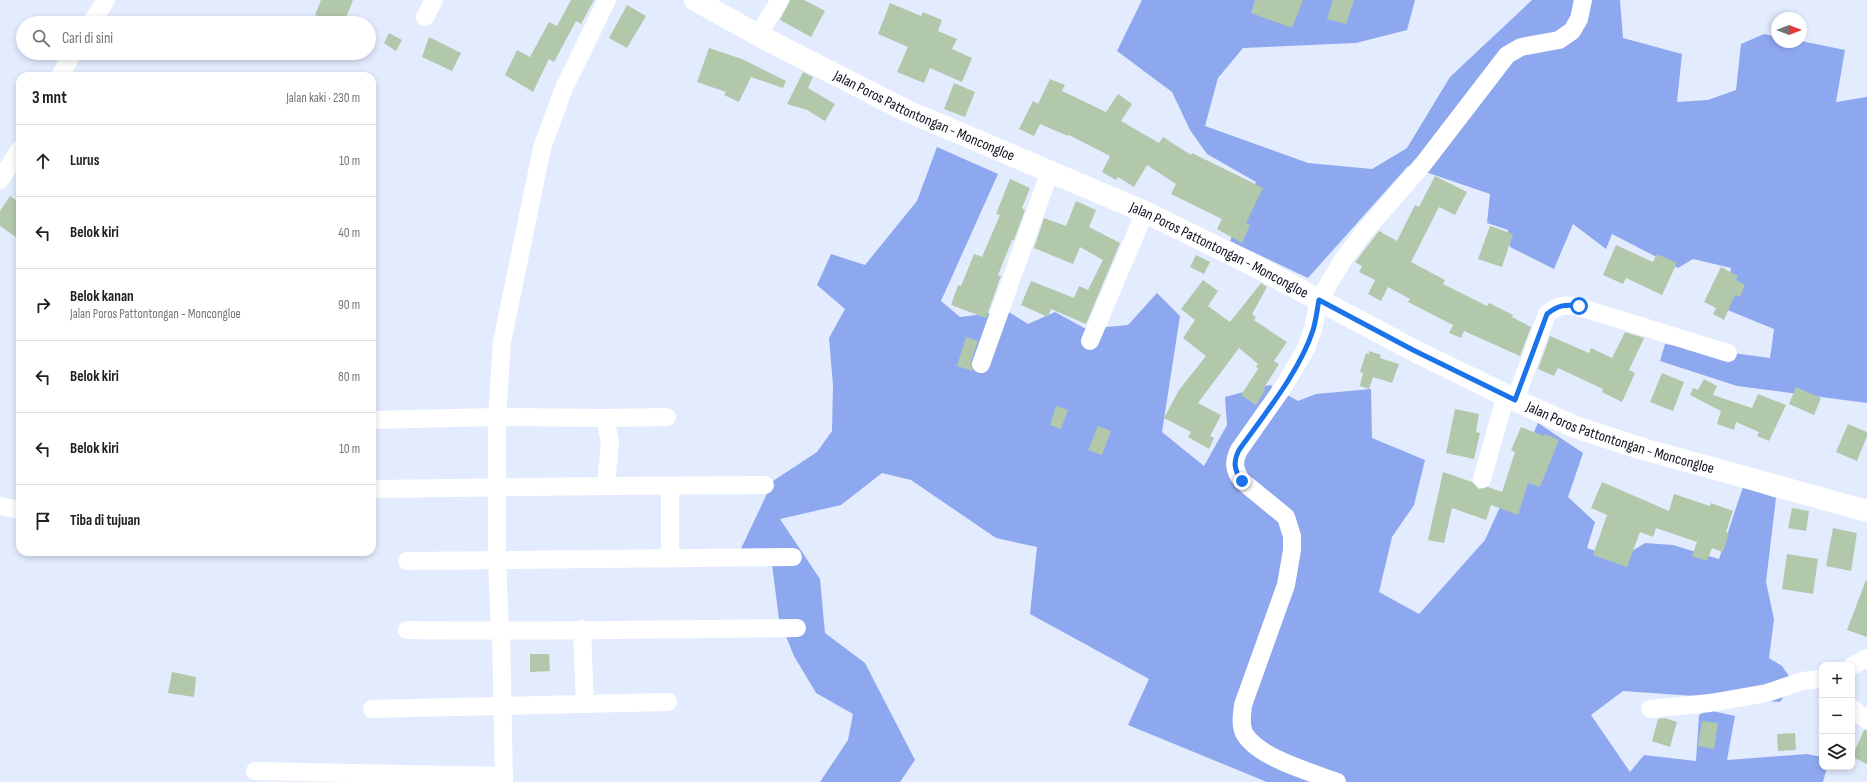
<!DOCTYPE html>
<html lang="id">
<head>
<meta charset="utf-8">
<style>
	:root { --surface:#fff; --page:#f6f6f6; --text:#202124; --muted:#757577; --line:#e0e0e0 }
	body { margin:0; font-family:"Sofia Sans Condensed",sans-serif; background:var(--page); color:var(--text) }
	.controls { position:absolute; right:12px; bottom:12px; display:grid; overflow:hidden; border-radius:8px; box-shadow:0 2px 6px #0003 }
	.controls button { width:36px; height:36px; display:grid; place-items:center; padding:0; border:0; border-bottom:1px solid var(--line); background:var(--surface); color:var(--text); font:20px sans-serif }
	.compass { position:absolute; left:1771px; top:12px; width:36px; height:36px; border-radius:50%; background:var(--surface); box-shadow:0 2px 6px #0003; rotate:90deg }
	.stop { position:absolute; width:12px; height:12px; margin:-9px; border:3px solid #1a73e8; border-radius:50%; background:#fff }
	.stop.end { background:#1a73e8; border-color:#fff; box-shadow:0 1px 4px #0008 }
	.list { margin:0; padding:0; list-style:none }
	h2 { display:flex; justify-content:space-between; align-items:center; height:52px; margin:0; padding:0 16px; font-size:17px }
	h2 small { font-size:13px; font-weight:400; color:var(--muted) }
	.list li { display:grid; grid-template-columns:26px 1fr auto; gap:12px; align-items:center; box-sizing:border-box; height:72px; padding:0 16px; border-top:1px solid var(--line) }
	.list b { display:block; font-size:15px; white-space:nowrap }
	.list p { margin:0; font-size:13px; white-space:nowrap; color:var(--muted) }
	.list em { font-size:13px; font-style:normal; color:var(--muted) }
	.icon { flex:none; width:22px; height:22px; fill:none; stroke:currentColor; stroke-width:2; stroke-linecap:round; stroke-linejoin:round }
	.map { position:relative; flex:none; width:1867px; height:782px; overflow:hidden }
	.search { position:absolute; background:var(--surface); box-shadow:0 2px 6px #0003; left:16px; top:16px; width:360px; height:44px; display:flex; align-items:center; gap:10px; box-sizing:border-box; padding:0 14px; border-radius:22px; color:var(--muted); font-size:15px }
	.panel { position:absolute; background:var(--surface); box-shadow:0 2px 6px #0003; left:16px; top:72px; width:360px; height:484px; border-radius:12px }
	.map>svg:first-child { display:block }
	.forest { fill:#8ea8f0 }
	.building { fill:#b2c8aa }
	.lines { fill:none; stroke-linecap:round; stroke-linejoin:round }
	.minor { stroke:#fff; stroke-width:18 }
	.tertiary { stroke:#fff; stroke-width:22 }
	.route { stroke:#1a73e8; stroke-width:5 }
	.labels { text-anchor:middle; stroke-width:3.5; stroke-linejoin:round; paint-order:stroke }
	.street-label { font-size:15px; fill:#0c101b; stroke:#fff }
</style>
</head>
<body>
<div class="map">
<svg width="1867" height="782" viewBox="0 0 1867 782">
	<rect width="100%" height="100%" fill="#e3ebff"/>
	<g class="forest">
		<polygon points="1142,0 1415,0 1407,30 1356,43 1243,48 1218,78 1205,126 1308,163 1372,169 1407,148 1450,77 1532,0 1620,0 1623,38 1682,54 1677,102 1708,100 1736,90 1741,44 1764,34 1777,37 1777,42 1801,41 1845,50 1836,102 1867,97 1867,403 1737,386 1660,361 1665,344 1770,358 1774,329 1725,309 1731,268 1693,259 1678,268 1612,234 1606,249 1573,224 1554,269 1510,247 1508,230 1487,223 1490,194 1408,166 1308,278 1230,241 1256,182 1207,154 1190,130 1172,92 1117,51"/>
		<polygon points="937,147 998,174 941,301 960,317 1007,311 1028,324 1055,312 1086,329 1128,325 1157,293 1180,316 1162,432 1204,466 1227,425 1225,397 1270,385 1298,401 1316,394 1371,389 1372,438 1425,460 1414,505 1392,537 1379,592 1419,614 1485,540 1538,423 1583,453 1568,497 1595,522 1587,548 1619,559 1645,543 1673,545 1719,559 1743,487 1776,498 1766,582 1774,619 1769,658 1782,666 1793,682 1780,702 1623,691 1591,715 1630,772 1644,755 1696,761 1699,715 1708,710 1735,716 1727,760 1807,754 1822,757 1822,767 1827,767 1823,782 1267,782 1128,725 1149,679 1030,614 1037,547 996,538 911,480 882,473 841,505 780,519 820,579 825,633 865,663 915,760 900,782 820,782 848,740 853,714 816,693 794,656 779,619 770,549 739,553 773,481 817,452 832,431 833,385 829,338 845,309 817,285 831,254 865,265 917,201"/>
	</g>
	<g class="building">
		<polygon points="321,0 353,0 344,23 334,23 315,15"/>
		<polygon points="571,0 594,0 581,24 576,21 554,62 549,59 533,92 505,75 517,50 530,57 549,22 557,26"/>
		<polygon points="790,0 804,0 825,11 811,37 780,20"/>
		<polygon points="1255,0 1303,0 1292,28 1251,13"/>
		<polygon points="1333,0 1354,0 1346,24 1327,19"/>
		<polygon points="890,3 921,16 923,12 942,20 938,31 957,39 952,49 972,58 962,82 930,68 924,83 897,72 908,47 878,34"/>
		<polygon points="627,5 646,16 627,48 609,38"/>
		<polygon points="389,33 402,40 396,51 384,43"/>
		<polygon points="429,37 461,53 452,71 422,57"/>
		<polygon points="709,48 742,59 786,81 783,88 751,77 739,102 724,95 726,92 697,82"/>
		<polygon points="803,72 813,77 808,88 835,104 825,121 807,110 787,104"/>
		<polygon points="1050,79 1065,85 1062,91 1106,112 1118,94 1132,104 1121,121 1159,143 1163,137 1191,155 1192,153 1263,188 1246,223 1250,225 1242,243 1217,229 1222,219 1171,194 1176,184 1147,165 1134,187 1118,177 1116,180 1102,172 1110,156 1069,135 1068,136 1040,124 1034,136 1019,129 1033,101 1038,104"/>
		<polygon points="954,83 975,92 965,117 944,109"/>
		<polygon points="1435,176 1467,192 1455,215 1439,207 1411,262 1445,280 1443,284 1487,306 1489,303 1513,315 1512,317 1531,327 1520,356 1464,331 1461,338 1449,333 1453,325 1408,302 1410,299 1388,287 1381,301 1368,294 1375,280 1359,272 1362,266 1355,262 1356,261 1379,231 1397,241 1415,205 1419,207"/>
		<polygon points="1010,179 1030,188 1022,208 1025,210 1014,240 1012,240 998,275 1001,276 986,318 951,305 958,285 961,286 974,254 982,257 1000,215 996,214"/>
		<polygon points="10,196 20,203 20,240 0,226 0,211"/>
		<polygon points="1076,201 1096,210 1089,227 1120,243 1086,324 1051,309 1048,317 1021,305 1031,281 1074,298 1079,286 1088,290 1103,260 1080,247 1073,264 1034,248 1044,218 1066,226"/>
		<polygon points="1490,226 1513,234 1502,267 1478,259"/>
		<polygon points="1616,245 1653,262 1657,254 1677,263 1662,295 1626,278 1623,284 1603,275"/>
		<polygon points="1196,255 1210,262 1204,274 1190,267"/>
		<polygon points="1721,267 1738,276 1736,280 1745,285 1740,297 1735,295 1724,320 1713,314 1716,308 1704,302"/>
		<polygon points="1203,280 1218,291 1208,306 1230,322 1261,283 1267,287 1252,314 1256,317 1254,320 1287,342 1274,361 1279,364 1264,388 1265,390 1256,405 1241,395 1258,369 1256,367 1258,364 1239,348 1198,403 1221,415 1210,436 1214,438 1209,449 1188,437 1191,432 1164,418 1179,390 1206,356 1183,338 1195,320 1181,309"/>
		<polygon points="1625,332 1644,338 1629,370 1635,373 1622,402 1602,392 1603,389 1558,368 1554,376 1538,369 1550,336 1589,353 1591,348 1612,358"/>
		<polygon points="966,337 978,341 971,361 973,371 957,366"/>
		<polygon points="1369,351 1381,355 1380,358 1399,364 1392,383 1373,377 1369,389 1360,386 1363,373 1360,372 1366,353 1369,354"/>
		<polygon points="1662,373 1684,382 1673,411 1650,402"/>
		<polygon points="1704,379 1717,386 1713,395 1752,408 1758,394 1786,405 1769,441 1757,436 1759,432 1736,422 1734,430 1717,424 1721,411 1690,395 1693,388 1698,390"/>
		<polygon points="1796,387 1821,398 1814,415 1789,404"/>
		<polygon points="1056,406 1068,410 1061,429 1050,425"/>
		<polygon points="1455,409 1479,414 1476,432 1480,433 1474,459 1446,453"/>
		<polygon points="1848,424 1867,432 1867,436 1857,461 1836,452"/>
		<polygon points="1098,426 1111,431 1102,455 1088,450"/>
		<polygon points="1521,427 1544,436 1545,434 1559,440 1540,487 1528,483 1518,515 1491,505 1486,520 1452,508 1444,543 1428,540 1443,472 1472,482 1479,489 1488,487 1502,492 1515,452 1511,450"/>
		<polygon points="1602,482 1669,511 1674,494 1710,506 1711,503 1733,511 1726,532 1729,533 1723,552 1712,548 1707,561 1692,556 1697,542 1656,528 1653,537 1640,532 1627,567 1593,555 1607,515 1591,508"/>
		<polygon points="1792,508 1809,511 1806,531 1788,528"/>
		<polygon points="1833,528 1857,533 1851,571 1826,566"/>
		<polygon points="1787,554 1818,559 1813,594 1782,589"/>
		<polygon points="1866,580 1867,580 1867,637 1847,630"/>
		<polygon points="530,654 549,654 550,671 530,672"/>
		<polygon points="172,672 196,677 194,697 168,693"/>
		<polygon points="1665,718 1677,722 1670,747 1652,741 1658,719"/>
		<polygon points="1702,721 1718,723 1714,749 1698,746"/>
		<polygon points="1864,730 1867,730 1867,764 1852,757"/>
		<polygon points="1795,733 1796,750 1778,751 1777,734"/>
	</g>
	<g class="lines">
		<g class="minor">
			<polyline points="425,17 434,0"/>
			<polyline points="91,23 106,0"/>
			<polyline points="758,35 780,0"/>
			<polyline points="60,76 73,53"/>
			<polyline points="0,180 20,149"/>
			<polyline points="1090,341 1145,212"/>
			<polyline points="981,364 1050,171"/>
			<path d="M1515,400l32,-86c11,-9 19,-10 32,-7l149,46"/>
			<polyline points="605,418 667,417"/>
			<polyline points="372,420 497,417 605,418 610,442 606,486 372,489"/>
			<polyline points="1482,479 1506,395"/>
			<polyline points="606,486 765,485"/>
			<polyline points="670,486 670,558"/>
			<polyline points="0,506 20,510"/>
			<polyline points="407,561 793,557"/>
			<polyline points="582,629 585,704"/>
			<path d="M407,630c130,2 260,-1 390,-2"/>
			<polyline points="500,632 497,559 497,417 502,342 542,148 564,88 607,0"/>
			<polyline points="501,632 504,782"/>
			<polyline points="1852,666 1867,658"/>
			<polyline points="1852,708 1867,720"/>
			<polyline points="372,709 668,702"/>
			<polyline points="1650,709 1710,703 1767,693 1802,681 1822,679"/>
			<polyline points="255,771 504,776"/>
			<path d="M1337,782c-26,-10 -79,-24 -93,-49 -4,-9 -2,-19 -1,-28l43,-120 6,-35v-14l-6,-19 -44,-36c-8,-11 -9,-19 -3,-31l45,-64 22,-37 7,-20 6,-29 24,-40 21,-28 60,-69 83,-108 14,-8 38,-7 13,-9 7,-12 4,-19"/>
		</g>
		<path class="tertiary" id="s1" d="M695,0l63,35 147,75 240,102 110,54 158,84 102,50 60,27 68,22 224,62"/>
	</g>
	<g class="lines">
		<path class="route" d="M1242,481c-8,-11 -9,-19 -3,-31 25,-35 61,-79 74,-120 3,-9 4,-20 6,-30l94,50 102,50 32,-86c11,-9 19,-10 32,-8"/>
	</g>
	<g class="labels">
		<g class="street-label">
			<text dy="5" stroke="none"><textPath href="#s1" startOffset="257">Jalan Poros Pattontongan - Moncongloe</textPath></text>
			<text dy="5" stroke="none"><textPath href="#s1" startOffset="581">Jalan Poros Pattontongan - Moncongloe</textPath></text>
			<text dy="5" stroke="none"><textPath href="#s1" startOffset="1025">Jalan Poros Pattontongan - Moncongloe</textPath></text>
		</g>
	</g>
</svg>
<div class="controls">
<button>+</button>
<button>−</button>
<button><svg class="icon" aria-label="layers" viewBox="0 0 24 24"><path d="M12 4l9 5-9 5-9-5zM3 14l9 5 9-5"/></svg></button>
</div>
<svg class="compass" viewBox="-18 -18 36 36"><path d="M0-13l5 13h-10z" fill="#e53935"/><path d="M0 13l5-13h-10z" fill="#757577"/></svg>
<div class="stop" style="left:1579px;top:306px"></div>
<div class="stop end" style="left:1242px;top:481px"></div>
<div class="search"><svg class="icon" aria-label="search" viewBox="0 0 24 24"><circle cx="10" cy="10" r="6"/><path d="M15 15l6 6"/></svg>Cari di sini</div>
<section class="panel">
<h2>3 mnt<small>Jalan kaki · 230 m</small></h2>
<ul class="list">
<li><svg class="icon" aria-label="ahead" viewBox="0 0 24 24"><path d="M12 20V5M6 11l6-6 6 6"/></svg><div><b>Lurus</b></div><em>10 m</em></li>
<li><svg class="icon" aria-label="left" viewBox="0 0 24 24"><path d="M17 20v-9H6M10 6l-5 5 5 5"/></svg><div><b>Belok kiri</b></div><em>40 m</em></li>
<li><svg class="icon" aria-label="right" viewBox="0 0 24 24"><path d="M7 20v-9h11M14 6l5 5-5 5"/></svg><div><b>Belok kanan</b><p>Jalan Poros Pattontongan - Moncongloe</p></div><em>90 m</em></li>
<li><svg class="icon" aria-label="left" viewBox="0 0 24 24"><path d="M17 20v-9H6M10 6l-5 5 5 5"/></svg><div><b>Belok kiri</b></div><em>80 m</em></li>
<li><svg class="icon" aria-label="left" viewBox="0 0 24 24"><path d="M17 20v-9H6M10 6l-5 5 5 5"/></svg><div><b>Belok kiri</b></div><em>10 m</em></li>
<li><svg class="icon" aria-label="arrive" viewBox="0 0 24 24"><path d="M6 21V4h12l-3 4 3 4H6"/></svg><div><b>Tiba di tujuan</b></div></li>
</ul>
</section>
</div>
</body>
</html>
